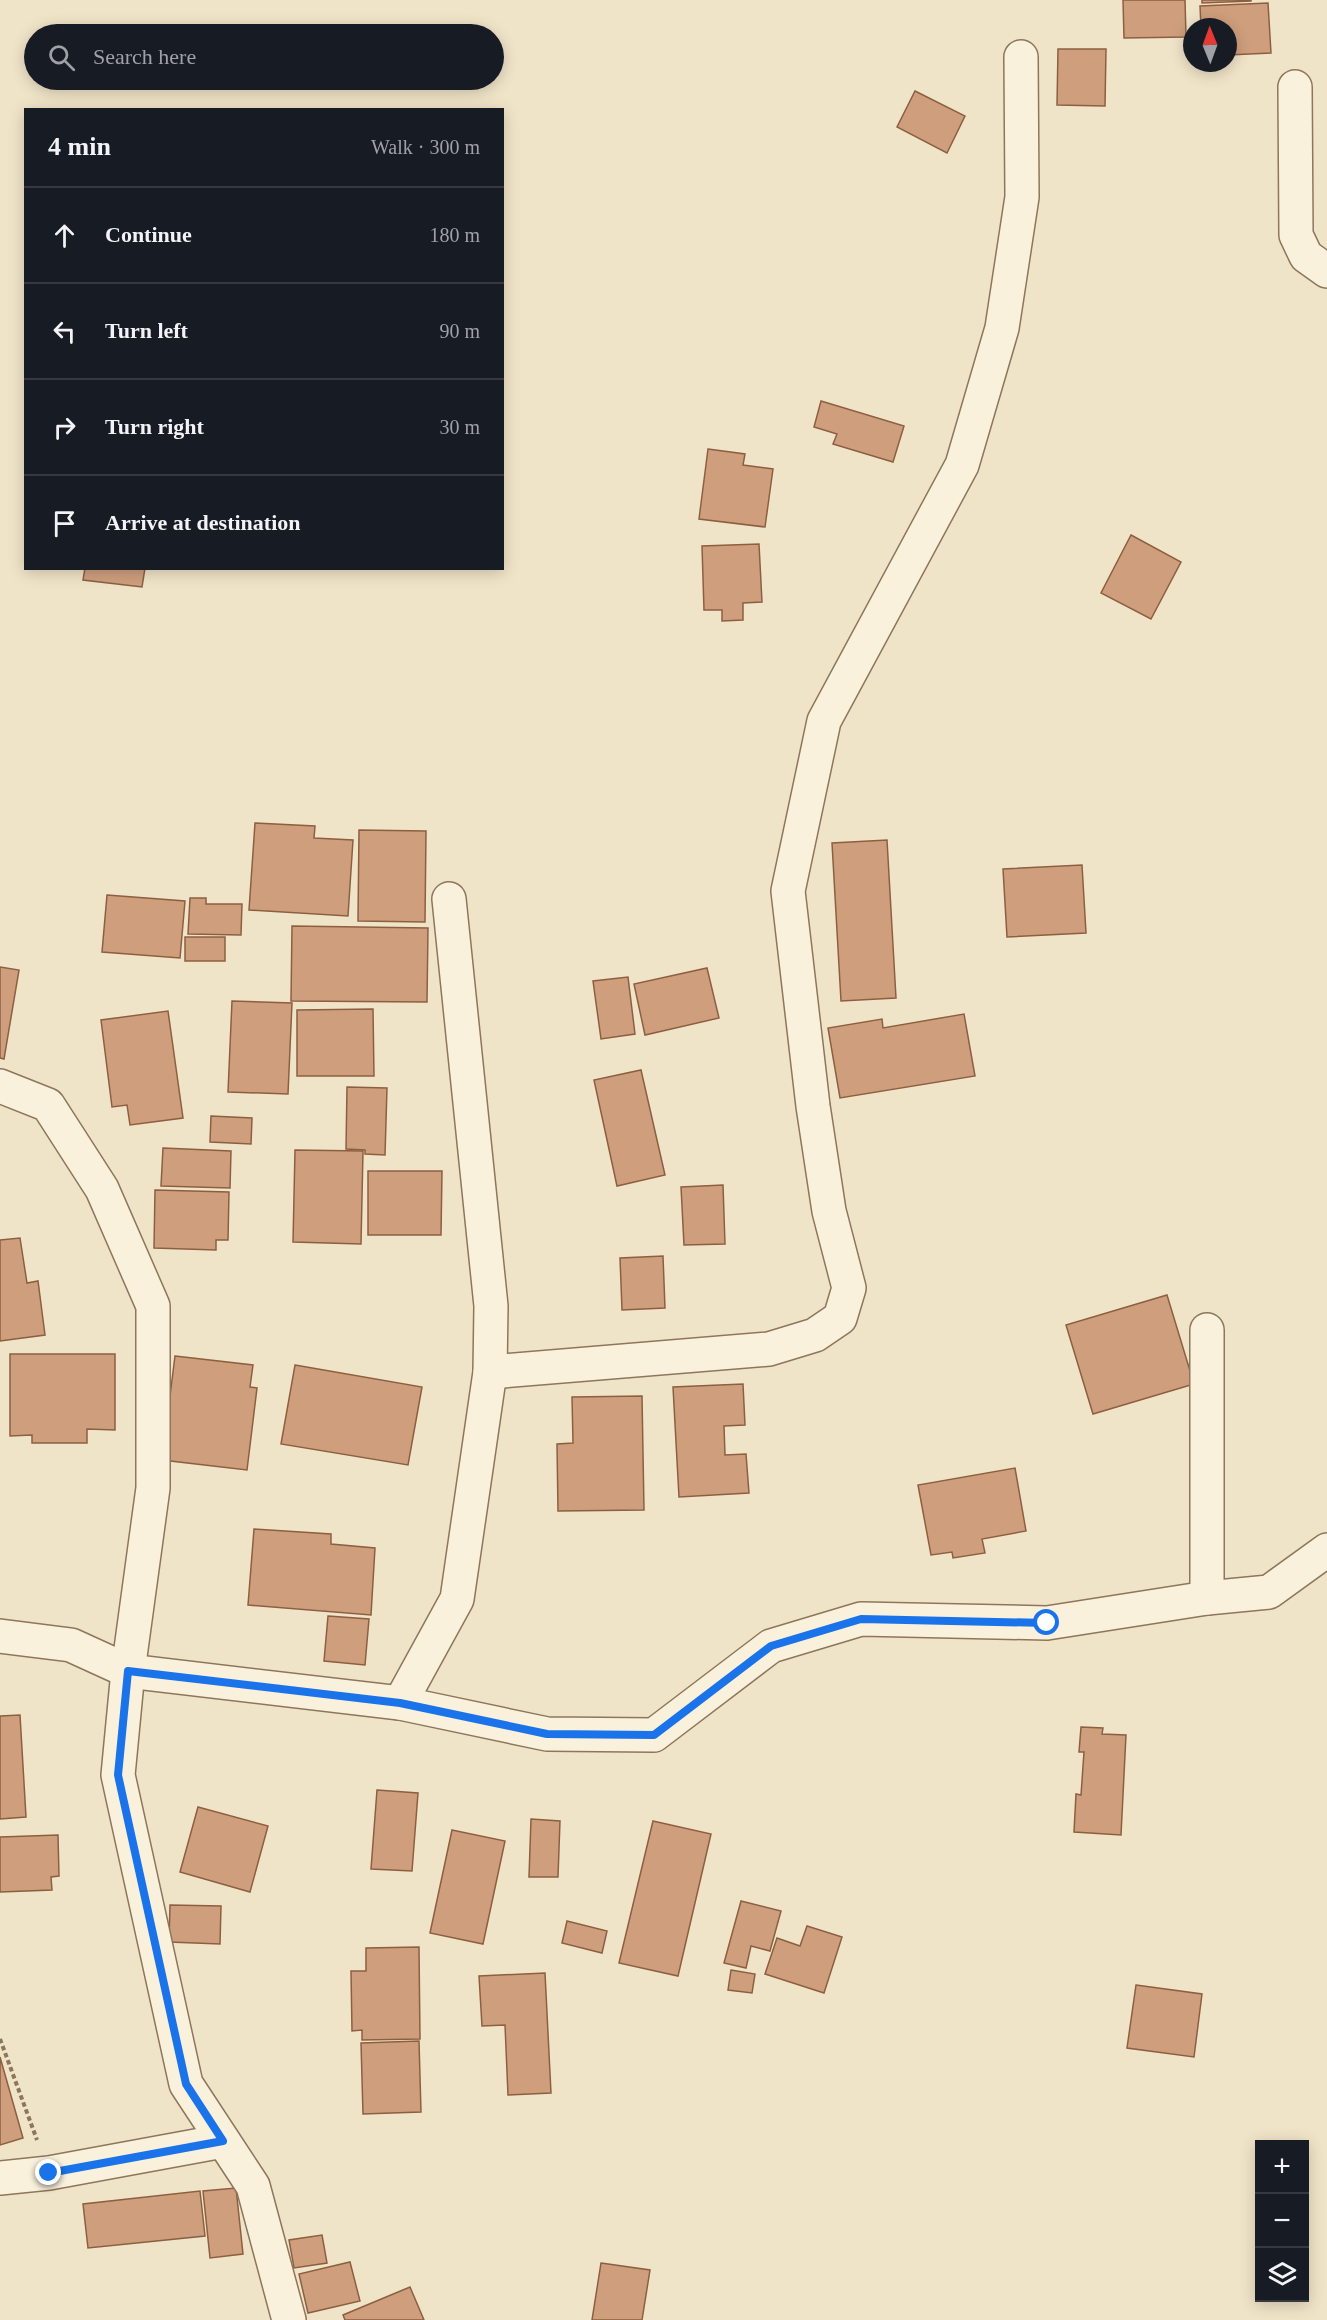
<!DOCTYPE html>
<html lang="en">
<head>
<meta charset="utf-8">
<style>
	:root { --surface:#171b24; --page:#242831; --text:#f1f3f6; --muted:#9ea1a6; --line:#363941 }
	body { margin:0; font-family:Georgia,serif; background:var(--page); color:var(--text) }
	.controls { position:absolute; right:18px; bottom:18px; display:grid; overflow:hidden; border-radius:0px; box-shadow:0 3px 15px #0003 }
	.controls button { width:54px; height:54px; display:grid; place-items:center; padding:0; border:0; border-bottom:2px solid var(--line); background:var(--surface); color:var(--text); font:30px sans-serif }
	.compass { position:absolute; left:1183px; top:18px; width:54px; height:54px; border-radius:50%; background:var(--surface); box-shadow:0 3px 15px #0003; rotate:359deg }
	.stop { position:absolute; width:18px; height:18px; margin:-14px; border:4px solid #1a73e8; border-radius:50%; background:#fff }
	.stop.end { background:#1a73e8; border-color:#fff; box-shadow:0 2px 6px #0008 }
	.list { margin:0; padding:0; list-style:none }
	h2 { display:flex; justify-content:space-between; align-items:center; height:78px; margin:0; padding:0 24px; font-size:26px }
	h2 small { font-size:20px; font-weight:400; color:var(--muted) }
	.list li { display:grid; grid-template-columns:39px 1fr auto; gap:18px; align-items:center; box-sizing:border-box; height:96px; padding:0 24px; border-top:2px solid var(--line) }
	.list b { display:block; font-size:22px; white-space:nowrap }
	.list em { font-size:20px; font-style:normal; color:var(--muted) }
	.icon { flex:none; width:33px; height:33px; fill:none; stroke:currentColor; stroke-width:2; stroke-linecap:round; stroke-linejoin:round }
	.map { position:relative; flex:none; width:1327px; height:2320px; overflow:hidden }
	.search { position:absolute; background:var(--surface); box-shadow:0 3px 15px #0003; left:24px; top:24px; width:480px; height:66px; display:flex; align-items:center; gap:15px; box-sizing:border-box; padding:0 21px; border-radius:33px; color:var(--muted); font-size:22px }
	.panel { position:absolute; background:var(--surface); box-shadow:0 3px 15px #0003; left:24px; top:108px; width:480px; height:462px; border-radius:0px }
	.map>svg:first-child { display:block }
	.building { fill:#cf9f7d; stroke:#8d5f41; stroke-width:1.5 }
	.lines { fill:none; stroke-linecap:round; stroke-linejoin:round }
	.minor-casing { stroke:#8d765c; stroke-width:36 }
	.path { stroke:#8d765c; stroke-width:4; stroke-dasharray:4.5 3; stroke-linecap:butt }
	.minor { stroke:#faf1dc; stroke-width:33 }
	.route { stroke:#1a73e8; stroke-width:8 }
</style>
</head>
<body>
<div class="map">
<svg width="1327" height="2320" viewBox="0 0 1327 2320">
	<rect width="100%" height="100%" fill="#f0e4c8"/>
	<g class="building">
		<polygon points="1123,0 1185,0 1186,37 1124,38"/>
		<polygon points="1202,0 1251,0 1251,1 1202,3"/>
		<polygon points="1268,3 1271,53 1228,55 1228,27 1201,27 1200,6"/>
		<polygon points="1058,49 1106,49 1105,106 1057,105"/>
		<polygon points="915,91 965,116 947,153 897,127"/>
		<polygon points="821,401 904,426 893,462 833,444 837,434 814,427"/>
		<polygon points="708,449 745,454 743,465 773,469 765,527 699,519"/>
		<polygon points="1131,535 1181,562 1151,619 1101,593"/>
		<polygon points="759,544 762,602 743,603 743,620 722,621 722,610 704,610 702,546"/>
		<polygon points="85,568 145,568 142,587 83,580"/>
		<polygon points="255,823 315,826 314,838 353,840 348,916 249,910"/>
		<polygon points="359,830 426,831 425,922 358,921"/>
		<polygon points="887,840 896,998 841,1001 832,843"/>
		<polygon points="1082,865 1086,933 1007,937 1003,869"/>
		<polygon points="107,895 185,901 180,958 102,952"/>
		<polygon points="190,898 206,898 206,904 242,904 241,935 188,934"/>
		<polygon points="292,926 428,928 427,1002 291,1001"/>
		<rect x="185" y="937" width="40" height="24"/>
		<polygon points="0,967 19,970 4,1059 0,1058"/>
		<polygon points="707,968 719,1018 645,1035 634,984"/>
		<polygon points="628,977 635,1034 601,1039 593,981"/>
		<polygon points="232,1001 292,1003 288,1094 228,1092"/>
		<polygon points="373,1009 374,1076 297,1076 297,1010"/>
		<polygon points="168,1011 183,1118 130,1125 127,1105 112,1107 101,1020"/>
		<polygon points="964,1014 975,1076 840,1098 828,1028 882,1019 883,1028"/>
		<polygon points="641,1070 665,1175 617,1186 594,1080"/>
		<polygon points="347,1087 387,1088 385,1155 365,1154 365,1150 346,1149"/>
		<polygon points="211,1116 252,1118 251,1144 210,1142"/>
		<polygon points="163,1148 231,1151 230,1188 161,1186"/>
		<polygon points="295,1150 363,1151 361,1244 293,1242"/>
		<polygon points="368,1171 442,1171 441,1235 368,1235"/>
		<polygon points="723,1185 725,1244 684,1245 681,1187"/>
		<polygon points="155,1190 229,1192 228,1240 216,1240 216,1250 154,1248"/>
		<polygon points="20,1238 27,1283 38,1281 45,1335 0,1341 0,1240"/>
		<polygon points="663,1256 665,1308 622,1310 620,1258"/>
		<polygon points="1167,1295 1194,1384 1093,1414 1066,1325"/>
		<polygon points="10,1354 115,1354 115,1430 87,1429 87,1443 32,1443 32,1435 10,1436"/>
		<polygon points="175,1356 253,1365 250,1387 257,1388 247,1470 162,1460"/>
		<polygon points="295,1365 422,1387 408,1465 281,1444"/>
		<polygon points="743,1384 745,1425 724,1426 725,1455 746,1454 749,1493 679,1497 673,1387"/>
		<polygon points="642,1396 644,1510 558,1511 557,1444 573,1443 572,1397"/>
		<polygon points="1015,1468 1026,1531 982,1539 985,1553 953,1558 952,1552 931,1555 918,1485"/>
		<polygon points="254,1529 331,1534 331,1544 375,1548 371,1615 248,1605"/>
		<polygon points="328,1616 369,1619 365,1665 324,1661"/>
		<polygon points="20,1715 26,1817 0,1819 0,1716"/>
		<polygon points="1081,1727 1103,1728 1102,1734 1126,1735 1121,1835 1074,1832 1076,1794 1081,1795 1084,1752 1079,1752"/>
		<polygon points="377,1790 418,1793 412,1871 371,1869"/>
		<polygon points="198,1807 268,1826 250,1892 180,1872"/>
		<polygon points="531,1819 560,1821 558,1877 529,1877"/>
		<polygon points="653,1821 711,1834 678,1976 619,1963"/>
		<polygon points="452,1830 505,1841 483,1944 430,1933"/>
		<polygon points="58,1835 59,1876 51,1877 52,1890 0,1892 0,1837"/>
		<polygon points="741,1901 781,1911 770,1951 751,1946 746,1968 724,1963"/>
		<polygon points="170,1905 221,1906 220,1944 169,1942"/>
		<polygon points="567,1921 607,1931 602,1953 562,1943"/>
		<polygon points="807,1926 842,1937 824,1993 765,1974 777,1938 800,1946"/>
		<polygon points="419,1947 420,2039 362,2040 362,2030 352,2031 351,1971 366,1971 366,1948"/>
		<polygon points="731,1970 755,1974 752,1993 728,1990"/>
		<polygon points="545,1973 551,2093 508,2095 505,2025 482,2026 479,1976"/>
		<polygon points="1136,1985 1202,1994 1194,2057 1127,2048"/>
		<polygon points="419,2041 421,2112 363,2114 361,2043"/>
		<polygon points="0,2057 23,2138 0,2145"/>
		<polygon points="236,2188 243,2254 210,2258 203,2191"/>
		<polygon points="200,2191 205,2236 88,2248 83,2204"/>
		<polygon points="322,2235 327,2263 294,2268 289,2240"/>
		<polygon points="350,2262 360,2301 308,2313 299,2274"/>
		<polygon points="601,2263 650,2270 642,2320 592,2320"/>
		<polygon points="410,2287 424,2320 345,2320 343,2315"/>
	</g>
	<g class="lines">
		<g class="minor-casing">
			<g id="minor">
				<polyline points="1295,87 1296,235 1306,256 1327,271"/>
				<polyline points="0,1086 48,1105 102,1189 153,1306 153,1488 128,1671 118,1775 186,2084 253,2186 289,2320"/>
				<polyline points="490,1372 769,1349 815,1335 840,1318 849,1288 829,1211 813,1106 788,891 824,721 962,465 1002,328 1022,197 1021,57"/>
				<polyline points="1207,1598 1207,1330"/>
				<polyline points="0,1636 71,1645 128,1671 400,1703 547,1734 654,1735 771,1646 861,1619 1047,1623 1207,1598 1269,1592 1327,1550"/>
				<polyline points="400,1703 457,1599 490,1372 491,1306 449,899"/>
				<polyline points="0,2178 49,2173 223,2141"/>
			</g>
		</g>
		<polyline class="path" points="0,2039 37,2140"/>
		<use href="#minor" class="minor"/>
	</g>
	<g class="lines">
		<polyline class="route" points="49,2173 223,2141 186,2084 118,1775 128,1671 400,1703 547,1734 654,1735 771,1646 861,1619 1047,1623"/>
	</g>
</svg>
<div class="controls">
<button>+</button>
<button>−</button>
<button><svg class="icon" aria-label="layers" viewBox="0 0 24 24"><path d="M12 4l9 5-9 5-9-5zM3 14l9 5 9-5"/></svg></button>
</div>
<svg class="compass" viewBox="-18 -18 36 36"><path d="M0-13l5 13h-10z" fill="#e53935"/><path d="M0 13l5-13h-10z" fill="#9ea1a6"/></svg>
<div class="stop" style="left:1047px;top:1623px"></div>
<div class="stop end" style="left:49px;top:2173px"></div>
<div class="search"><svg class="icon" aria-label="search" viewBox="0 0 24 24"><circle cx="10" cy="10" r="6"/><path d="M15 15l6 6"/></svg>Search here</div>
<section class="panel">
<h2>4 min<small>Walk · 300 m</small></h2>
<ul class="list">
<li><svg class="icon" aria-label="ahead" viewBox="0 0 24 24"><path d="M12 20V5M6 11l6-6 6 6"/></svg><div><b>Continue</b></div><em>180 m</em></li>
<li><svg class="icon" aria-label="left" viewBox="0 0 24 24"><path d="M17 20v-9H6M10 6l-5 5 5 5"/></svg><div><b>Turn left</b></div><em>90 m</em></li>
<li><svg class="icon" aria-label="right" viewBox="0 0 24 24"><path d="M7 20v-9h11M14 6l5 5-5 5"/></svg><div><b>Turn right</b></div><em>30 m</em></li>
<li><svg class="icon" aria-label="arrive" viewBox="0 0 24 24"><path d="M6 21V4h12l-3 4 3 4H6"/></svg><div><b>Arrive at destination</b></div></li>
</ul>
</section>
</div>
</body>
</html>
